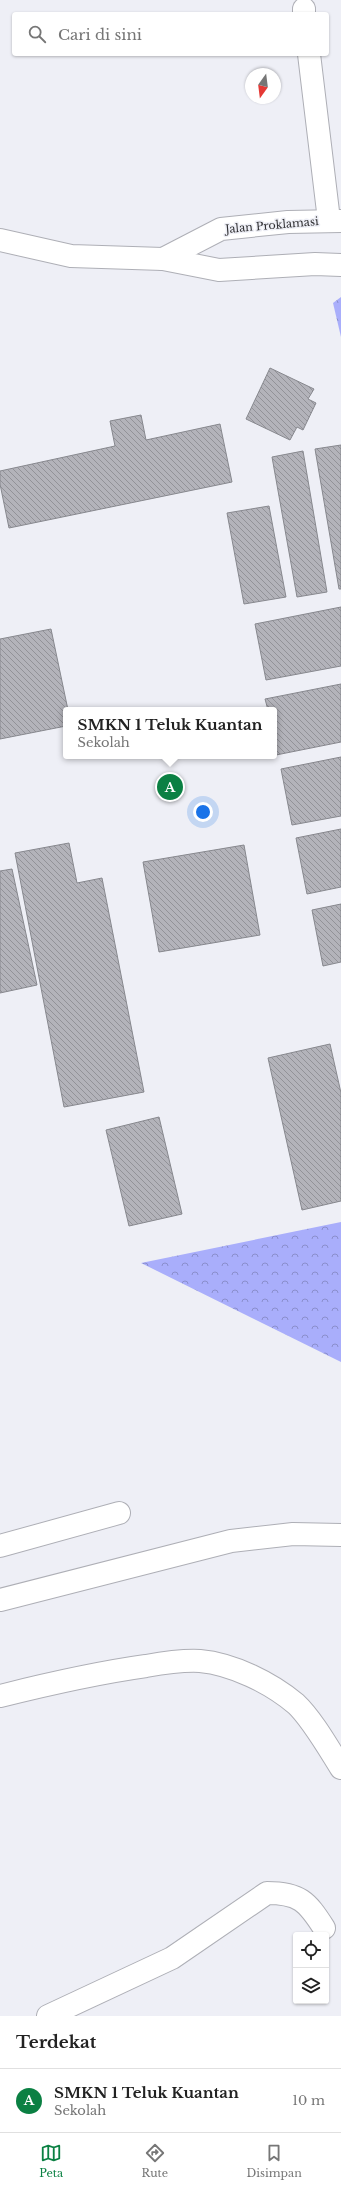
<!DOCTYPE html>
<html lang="id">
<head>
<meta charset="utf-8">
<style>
	:root { --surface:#fff; --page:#f6f6f6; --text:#222; --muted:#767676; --line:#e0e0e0; --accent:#0b8043 }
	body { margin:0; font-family:"Libre Baskerville",serif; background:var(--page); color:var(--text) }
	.controls { position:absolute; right:12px; bottom:12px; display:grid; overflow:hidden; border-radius:4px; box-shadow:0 1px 3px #0004 }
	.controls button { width:36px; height:36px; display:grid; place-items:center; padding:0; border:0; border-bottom:1px solid var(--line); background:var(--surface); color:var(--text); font:20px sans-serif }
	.compass { position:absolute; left:245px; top:68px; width:36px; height:36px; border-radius:50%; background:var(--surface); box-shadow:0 1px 3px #0004; rotate:194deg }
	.you { position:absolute; left:203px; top:812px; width:14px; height:14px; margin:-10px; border:3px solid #fff; border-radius:50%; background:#1a73e8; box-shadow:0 0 0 6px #1a73e833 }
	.badge { display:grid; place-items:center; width:26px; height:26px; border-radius:50%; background:var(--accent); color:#fff; font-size:13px; font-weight:700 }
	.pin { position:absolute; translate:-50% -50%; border:2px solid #fff; box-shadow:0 1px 4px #0006 }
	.popup { position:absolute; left:63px; top:707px; width:214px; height:52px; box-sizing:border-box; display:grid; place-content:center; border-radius:4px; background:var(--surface); filter:drop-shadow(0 1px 3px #0005); font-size:13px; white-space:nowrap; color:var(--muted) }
	.popup b { font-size:15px; color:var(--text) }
	.popup::after { content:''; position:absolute; left:50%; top:100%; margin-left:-8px; border:8px solid transparent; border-top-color:var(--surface) }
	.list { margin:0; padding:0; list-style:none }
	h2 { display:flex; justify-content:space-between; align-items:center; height:52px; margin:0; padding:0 16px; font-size:17px }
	h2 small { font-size:13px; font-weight:400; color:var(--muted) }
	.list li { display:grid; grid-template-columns:26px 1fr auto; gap:12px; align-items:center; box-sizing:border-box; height:64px; padding:0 16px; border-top:1px solid var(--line) }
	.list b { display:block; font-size:15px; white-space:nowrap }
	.list p { margin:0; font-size:13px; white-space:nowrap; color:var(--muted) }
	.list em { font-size:13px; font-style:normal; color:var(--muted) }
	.icon { flex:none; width:22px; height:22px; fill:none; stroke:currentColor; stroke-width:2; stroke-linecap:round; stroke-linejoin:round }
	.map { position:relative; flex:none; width:341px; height:2016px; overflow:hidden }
	.search { position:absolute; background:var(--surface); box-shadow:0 1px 3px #0004; left:12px; right:12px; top:12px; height:44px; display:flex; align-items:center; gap:10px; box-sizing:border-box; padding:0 14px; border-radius:4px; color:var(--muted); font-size:15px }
	.sheet { height:116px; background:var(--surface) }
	nav { display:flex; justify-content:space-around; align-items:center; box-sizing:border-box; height:56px; border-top:1px solid var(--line); background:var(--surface); font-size:11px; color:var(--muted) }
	nav a { display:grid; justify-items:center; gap:2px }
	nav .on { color:var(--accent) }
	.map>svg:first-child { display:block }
	.forest { fill:url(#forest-crowns) }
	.building { fill:url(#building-back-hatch); stroke:#87888e }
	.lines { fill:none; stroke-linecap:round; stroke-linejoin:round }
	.minor-casing { stroke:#aeafb6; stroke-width:24 }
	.highway-casing { stroke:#aeafb6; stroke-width:24 }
	.minor { stroke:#fff; stroke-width:22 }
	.highway { stroke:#fff; stroke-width:22 }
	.labels { text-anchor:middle; stroke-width:3; stroke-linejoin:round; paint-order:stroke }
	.street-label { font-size:11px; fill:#2e2e31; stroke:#eeeff6 }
</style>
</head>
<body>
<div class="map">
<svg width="341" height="2016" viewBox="0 0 341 2016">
	<defs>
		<pattern id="forest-crowns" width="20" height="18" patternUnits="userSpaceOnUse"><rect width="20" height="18" fill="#a9aefb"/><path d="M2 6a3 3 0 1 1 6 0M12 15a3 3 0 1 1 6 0" fill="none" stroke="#8a8ecc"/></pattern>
		<pattern id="building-back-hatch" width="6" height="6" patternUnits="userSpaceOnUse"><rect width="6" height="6" fill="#b3b3ba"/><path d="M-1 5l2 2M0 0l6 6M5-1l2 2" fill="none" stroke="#929298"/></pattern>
	</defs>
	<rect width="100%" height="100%" fill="#eeeff6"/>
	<g class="forest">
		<polygon points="341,297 341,337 333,303"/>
		<polygon points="341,1222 341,1362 141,1263"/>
	</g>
	<g class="building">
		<polygon points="270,368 314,389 308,399 316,403 303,430 297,427 290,440 246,419"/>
		<polygon points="141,415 146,440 220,424 232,482 9,528 0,484 0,471 115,446 110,421"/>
		<polygon points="341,445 341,589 339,589 315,449"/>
		<polygon points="303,451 327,592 297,597 272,457"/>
		<polygon points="269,506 286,597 244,604 227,513"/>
		<polygon points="341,607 341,666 266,680 255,624"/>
		<polygon points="51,629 68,710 66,710 66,726 0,739 0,639"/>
		<polygon points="341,684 341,742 276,755 274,742 274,710 268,710 265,699"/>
		<polygon points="341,757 341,816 292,825 281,769"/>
		<polygon points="341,829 341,887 307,894 296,838"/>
		<polygon points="69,843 77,883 102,878 144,1092 64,1107 15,853"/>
		<polygon points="244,845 260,935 159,952 143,862"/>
		<polygon points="12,869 37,985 0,993 0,871"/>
		<polygon points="341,904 341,962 323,966 312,910"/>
		<polygon points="330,1044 341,1093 341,1201 302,1210 268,1058"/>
		<polygon points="159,1117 182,1214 129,1226 106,1130"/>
	</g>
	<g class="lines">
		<g class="minor-casing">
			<g id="minor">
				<polyline points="304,9 304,14"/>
				<polyline points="309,54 329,220"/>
				<polyline points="0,1546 119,1513"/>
				<polyline points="0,1600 231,1541 293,1534 341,1535"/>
				<path d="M0,1696c48,-12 96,-23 146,-30 17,-3 36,-6 54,-5 33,3 71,22 96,43 16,15 33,45 45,64"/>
				<path d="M48,2016l124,-58 95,-65c32,0 40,8 57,35"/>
			</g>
		</g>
		<g class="highway-casing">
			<g id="highway">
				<polyline points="0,240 71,256 163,259 219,270 315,264 341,265"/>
				<polyline points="163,259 221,229 288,222 341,221"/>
			</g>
		</g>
		<use href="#minor" class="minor"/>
		<use href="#highway" class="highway"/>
	</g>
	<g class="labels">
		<g class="street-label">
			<text transform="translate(272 225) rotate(-5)" y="4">Jalan Proklamasi</text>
		</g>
	</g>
</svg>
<div class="controls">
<button><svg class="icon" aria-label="locate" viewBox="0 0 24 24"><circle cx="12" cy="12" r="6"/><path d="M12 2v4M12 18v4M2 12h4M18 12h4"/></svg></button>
<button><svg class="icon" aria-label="layers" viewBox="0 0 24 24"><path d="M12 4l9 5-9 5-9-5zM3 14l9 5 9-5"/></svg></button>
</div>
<svg class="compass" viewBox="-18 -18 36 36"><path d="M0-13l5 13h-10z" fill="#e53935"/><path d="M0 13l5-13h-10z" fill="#767676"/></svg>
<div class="you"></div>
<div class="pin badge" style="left:170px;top:787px">A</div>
<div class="popup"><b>SMKN 1 Teluk Kuantan</b>Sekolah</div>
<div class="search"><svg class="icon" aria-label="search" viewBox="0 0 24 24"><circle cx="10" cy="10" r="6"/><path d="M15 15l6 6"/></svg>Cari di sini</div>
</div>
<section class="sheet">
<h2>Terdekat<small></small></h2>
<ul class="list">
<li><span class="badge">A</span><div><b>SMKN 1 Teluk Kuantan</b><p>Sekolah</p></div><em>10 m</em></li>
</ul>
</section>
<nav>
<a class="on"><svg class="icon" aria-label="map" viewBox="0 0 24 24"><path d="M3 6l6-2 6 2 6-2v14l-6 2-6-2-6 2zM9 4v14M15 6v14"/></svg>Peta</a>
<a><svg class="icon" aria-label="directions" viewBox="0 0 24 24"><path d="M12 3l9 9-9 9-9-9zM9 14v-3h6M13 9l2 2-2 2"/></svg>Rute</a>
<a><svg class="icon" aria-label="saved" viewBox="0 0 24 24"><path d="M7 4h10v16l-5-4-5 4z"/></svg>Disimpan</a>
</nav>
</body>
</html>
